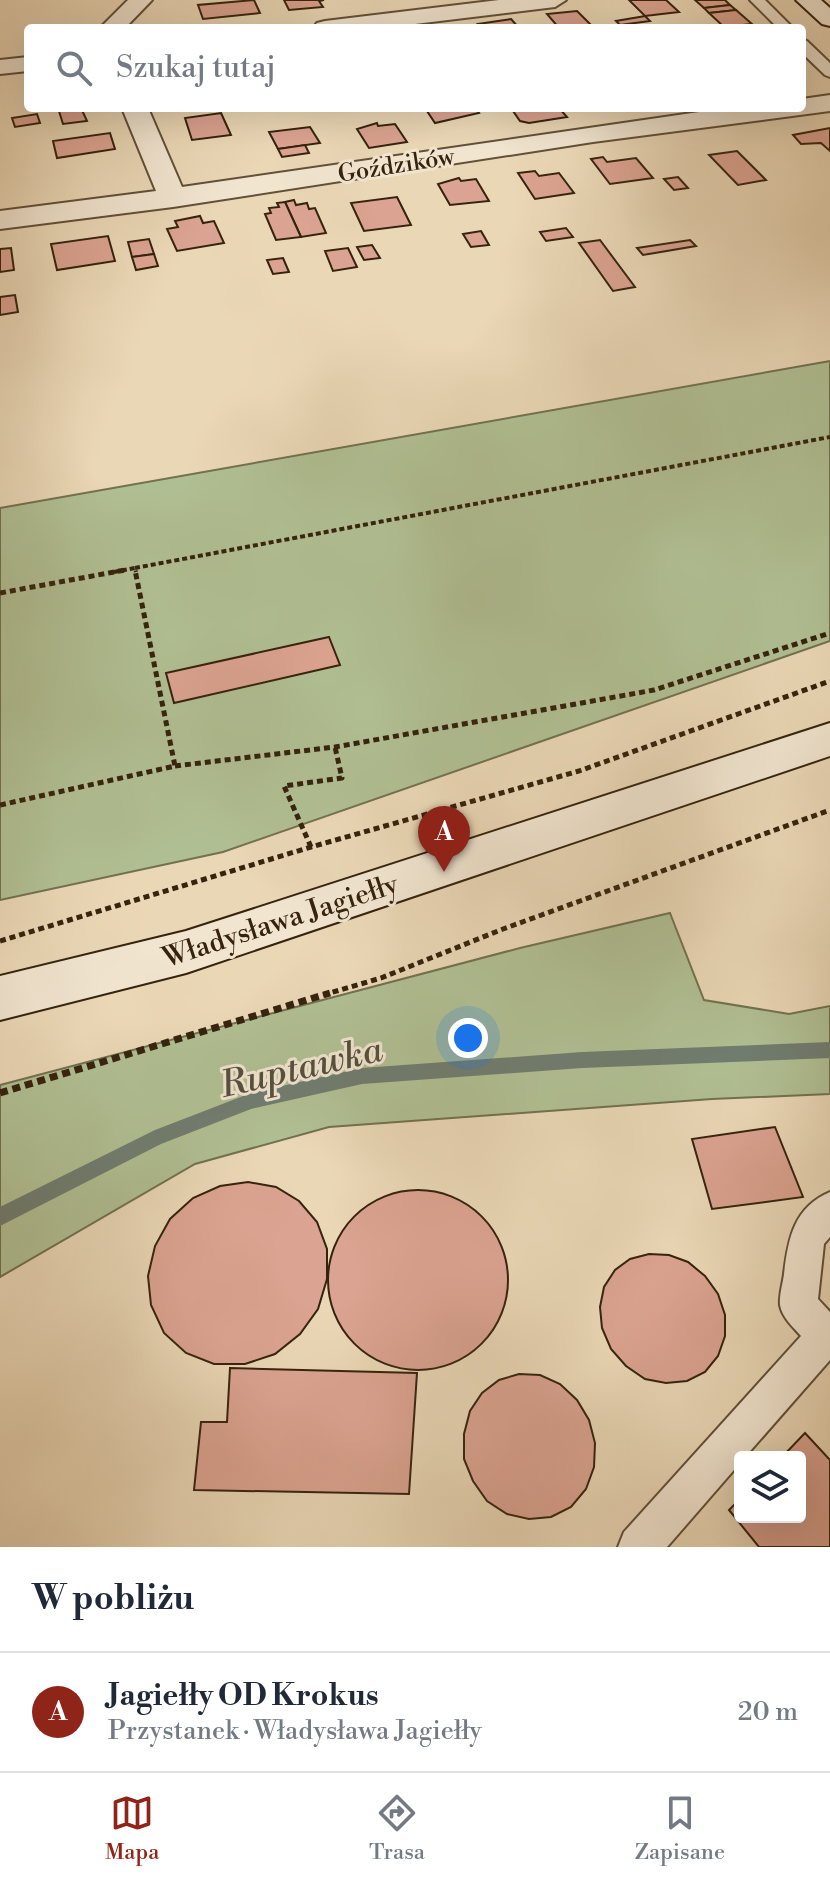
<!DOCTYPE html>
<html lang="pl">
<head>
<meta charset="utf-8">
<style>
	:root { --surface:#fff; --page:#f6f6f7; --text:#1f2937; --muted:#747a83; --line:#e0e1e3; --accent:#8f2418 }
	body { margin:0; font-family:"Libre Bodoni",serif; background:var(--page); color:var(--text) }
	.controls { position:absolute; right:24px; bottom:24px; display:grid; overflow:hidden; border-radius:8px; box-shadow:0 8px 32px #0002 }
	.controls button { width:72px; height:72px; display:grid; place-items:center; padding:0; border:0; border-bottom:2px solid var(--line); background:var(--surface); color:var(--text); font:40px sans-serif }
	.you { position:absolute; left:468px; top:1038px; width:28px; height:28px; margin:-20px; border:6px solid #fff; border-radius:50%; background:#1a73e8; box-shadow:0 0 0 12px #1a73e833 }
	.badge { display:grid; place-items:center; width:52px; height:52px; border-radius:50%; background:var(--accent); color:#fff; font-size:26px; font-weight:700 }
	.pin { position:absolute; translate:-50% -66px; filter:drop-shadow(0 2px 4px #0008) }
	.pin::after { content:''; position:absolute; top:42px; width:28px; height:24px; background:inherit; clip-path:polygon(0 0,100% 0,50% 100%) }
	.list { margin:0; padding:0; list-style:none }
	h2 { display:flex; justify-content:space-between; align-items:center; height:104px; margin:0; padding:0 32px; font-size:34px }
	h2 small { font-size:26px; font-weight:400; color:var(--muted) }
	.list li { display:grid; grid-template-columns:52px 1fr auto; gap:24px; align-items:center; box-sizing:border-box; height:120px; padding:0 32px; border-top:2px solid var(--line) }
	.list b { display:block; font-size:30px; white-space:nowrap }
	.list p { margin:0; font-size:26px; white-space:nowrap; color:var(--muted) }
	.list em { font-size:26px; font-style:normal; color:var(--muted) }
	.icon { flex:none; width:44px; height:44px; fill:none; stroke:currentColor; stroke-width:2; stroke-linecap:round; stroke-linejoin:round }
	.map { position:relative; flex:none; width:830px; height:1547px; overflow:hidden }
	.search { position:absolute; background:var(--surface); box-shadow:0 8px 32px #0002; left:24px; right:24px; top:24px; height:88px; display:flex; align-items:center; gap:20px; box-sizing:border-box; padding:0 28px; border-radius:8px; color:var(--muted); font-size:30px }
	.sheet { height:224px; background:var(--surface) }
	nav { display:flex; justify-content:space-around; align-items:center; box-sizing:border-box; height:112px; border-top:2px solid var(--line); background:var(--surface); font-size:22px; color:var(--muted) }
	nav a { display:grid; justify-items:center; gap:4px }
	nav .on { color:var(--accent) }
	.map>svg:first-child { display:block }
	.green { fill:#b0bf93; stroke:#727150; stroke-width:2 }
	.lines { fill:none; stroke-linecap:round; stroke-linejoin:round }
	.stream { fill:#707d70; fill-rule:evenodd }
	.building { fill:#dba391; stroke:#35230e; stroke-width:2 }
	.lane-casing { stroke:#625038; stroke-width:4 }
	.street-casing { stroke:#625038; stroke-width:4 }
	.secondary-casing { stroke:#35230e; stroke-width:4 }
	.path-far2 { stroke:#35230e; stroke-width:4; stroke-dasharray:5 3; stroke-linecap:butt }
	.path-far1 { stroke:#35230e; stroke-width:5; stroke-dasharray:6 4; stroke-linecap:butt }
	.path { stroke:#35230e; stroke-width:7; stroke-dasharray:8 5; stroke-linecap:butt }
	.lane { fill:#f1e5d0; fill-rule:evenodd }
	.street { fill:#f1e5d0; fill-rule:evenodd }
	.secondary { fill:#f1e5d0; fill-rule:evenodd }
	.labels { text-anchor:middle; stroke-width:6; stroke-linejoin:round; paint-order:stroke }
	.far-street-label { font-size:24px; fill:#35230e; stroke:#f1e5d0 }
	.street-label { font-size:28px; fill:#35230e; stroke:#f1e5d0 }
	.near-water-label { font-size:36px; font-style:italic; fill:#53503f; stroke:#f1e5d0 }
</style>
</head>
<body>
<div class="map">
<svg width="830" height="1547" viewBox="0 0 830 1547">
	<rect width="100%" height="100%" fill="#ead7b6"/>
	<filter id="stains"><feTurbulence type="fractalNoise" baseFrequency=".0025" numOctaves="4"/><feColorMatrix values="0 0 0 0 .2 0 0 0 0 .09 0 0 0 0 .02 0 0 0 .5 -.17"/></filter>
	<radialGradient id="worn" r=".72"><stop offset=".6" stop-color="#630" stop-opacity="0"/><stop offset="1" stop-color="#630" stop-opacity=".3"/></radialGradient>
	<g class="green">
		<polygon points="830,361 830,641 223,852 0,900 0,508"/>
		<polygon points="670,913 704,1000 789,1014 830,1006 830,1094 712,1099 329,1127 195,1164 0,1277 0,1085 520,948"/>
	</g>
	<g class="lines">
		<polygon class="stream" points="830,1042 830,1058 582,1068 362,1084 251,1109 161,1144 0,1226 0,1207 155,1130 251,1093 362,1068 582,1052"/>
	</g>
	<g class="building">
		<polygon points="254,0 260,13 203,19 198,5"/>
		<polygon points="284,0 324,0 319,1 323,7 289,10"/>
		<polygon points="629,0 666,0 679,12 645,16"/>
		<polygon points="695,0 725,0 730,5 704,8"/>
		<polygon points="730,5 736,10 709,13 704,8"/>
		<polygon points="736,10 752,24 724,27 709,13"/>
		<polygon points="577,11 591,25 559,28 547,14"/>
		<polygon points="645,16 650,21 620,25 616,21"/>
		<polygon points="511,19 519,28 482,28 478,24"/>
		<polygon points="58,108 81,108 87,121 63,124"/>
		<polygon points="425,108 475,108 479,113 435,123"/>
		<polygon points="511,108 559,108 567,117 529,123 520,121"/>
		<polygon points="221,113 231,135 192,140 185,118"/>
		<polygon points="37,114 40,123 15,127 12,118"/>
		<polygon points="377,123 378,126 395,124 407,142 369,148 357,129"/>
		<polygon points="310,127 320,143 278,149 269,132"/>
		<polygon points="830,128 830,151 821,143 801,144 793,135"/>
		<polygon points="110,133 115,149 57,158 53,141"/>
		<polygon points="305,145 309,153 282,157 278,149"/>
		<polygon points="737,151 766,180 738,185 709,155"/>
		<polygon points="603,157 607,162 636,158 653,178 610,184 591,159"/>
		<polygon points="535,171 539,176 559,173 574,193 535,199 518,173"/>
		<polygon points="678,177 688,188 674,190 664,179"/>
		<polygon points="459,178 461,181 476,179 489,201 450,205 438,184"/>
		<polygon points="397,197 411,225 364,231 351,203"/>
		<polygon points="294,200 296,205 307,203 309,209 315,208 326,233 301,237 285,202"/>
		<polygon points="285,202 301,237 276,240 265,214 271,213 269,208 279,207 277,203"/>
		<polygon points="200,216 203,223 214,221 224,243 177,251 167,229 178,227 175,221"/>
		<polygon points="566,228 573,237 546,241 540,232"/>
		<polygon points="481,231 489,245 471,247 463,234"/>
		<polygon points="108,236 115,261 57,270 51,244"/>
		<polygon points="149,239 154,254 132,257 128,242"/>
		<polygon points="600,240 635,287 613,291 579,243"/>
		<polygon points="690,240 696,246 643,255 637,248"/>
		<polygon points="372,245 380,258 364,260 357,247"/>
		<polygon points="11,248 14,270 0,272 0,249"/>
		<polygon points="348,248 357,267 333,271 325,251"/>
		<polygon points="154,254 158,266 136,270 132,257"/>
		<polygon points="283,258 289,272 273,274 267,260"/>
		<polygon points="15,295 18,312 0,315 0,297"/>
		<polygon points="329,637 340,665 174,703 166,673"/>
		<polygon points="775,1127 803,1197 712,1209 692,1139"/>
		<polygon points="248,1182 276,1187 299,1201 317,1222 327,1249 327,1279 318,1309 300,1334 275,1354 245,1364 214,1364 186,1353 164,1333 151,1305 148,1276 155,1246 170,1219 193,1198 220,1186"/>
		<circle cx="418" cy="1280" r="90"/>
		<polygon points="649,1254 669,1255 688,1262 705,1276 718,1294 725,1315 725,1336 718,1356 705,1372 687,1381 666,1383 645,1379 626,1366 611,1349 602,1328 600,1307 604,1287 615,1270 630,1259"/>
		<polygon points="230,1368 417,1373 409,1494 194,1490 201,1422 227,1422"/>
		<polygon points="519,1374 540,1375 560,1384 577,1400 589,1420 595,1443 594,1467 586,1489 571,1507 551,1517 529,1519 507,1514 487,1501 473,1481 464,1459 464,1434 470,1411 482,1393 499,1380"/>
		<polygon points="805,1433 830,1460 830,1547 759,1547 729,1510 740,1499 740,1517 800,1517 800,1457 782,1457"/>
	</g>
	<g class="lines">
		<g class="lane-casing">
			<g id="lane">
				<polygon points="750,0 765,0 793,28 778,28"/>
				<polygon points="802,39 807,41 830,63 830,77 825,75 802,53"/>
				<path d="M830,1192v45l-6,7 -6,55 12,13v48l-85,97h-5v6l-73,84h-49l6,-15 177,-196c-8,-9 -19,-19 -21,-31 -1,-10 3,-22 4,-31 4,-35 10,-67 46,-82z"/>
			</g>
		</g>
		<g class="street-casing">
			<g id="street">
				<polygon points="128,0 152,0 125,28 100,28"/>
				<polygon points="499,0 566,0 555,7 382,28 313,28 317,23 325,21"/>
				<polygon points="28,57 28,71 0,74 0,60"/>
				<polygon points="830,95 830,111 593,142 173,207 0,229 0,211 156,191 122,108 148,108 182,187 692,113 729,108 802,108 802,99"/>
			</g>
		</g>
		<g class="secondary-casing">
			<g id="secondary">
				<polygon points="796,0 821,0 830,8 830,26 822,24"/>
				<polygon points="830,723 830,756 186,973 0,1020 0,976 186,931"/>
			</g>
		</g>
		<g class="path-far2">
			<polyline points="135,568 830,437"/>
			<polyline points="114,572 135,568 136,572"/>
		</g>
		<g class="path-far1">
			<polyline points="0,593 125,570"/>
			<polyline points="175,766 335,747 654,690 830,633"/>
			<polyline points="0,805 175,766 135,570"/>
			<polyline points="311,847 284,786 342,778 335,747"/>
			<polyline points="0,941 311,847 579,771 830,681"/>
			<polyline points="323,995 381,978 503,929 830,810"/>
		</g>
		<polyline class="path" points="0,1093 330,993"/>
		<use href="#lane" class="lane"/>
		<use href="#street" class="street"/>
		<use href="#secondary" class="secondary"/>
	</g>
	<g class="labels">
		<g class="far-street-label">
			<text transform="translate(396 165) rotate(-9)" y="8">Goździków</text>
		</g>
		<g class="street-label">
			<text transform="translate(280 920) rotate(-18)" y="10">Władysława Jagiełły</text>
		</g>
		<g class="near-water-label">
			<text transform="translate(301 1066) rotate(-13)" y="13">Ruptawka</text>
		</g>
	</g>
	<rect width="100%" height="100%" filter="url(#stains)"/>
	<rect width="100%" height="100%" fill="url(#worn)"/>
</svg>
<div class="controls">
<button><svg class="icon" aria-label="layers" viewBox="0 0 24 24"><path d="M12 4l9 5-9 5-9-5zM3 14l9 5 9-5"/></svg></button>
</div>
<div class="you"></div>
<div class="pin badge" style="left:444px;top:872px">A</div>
<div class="search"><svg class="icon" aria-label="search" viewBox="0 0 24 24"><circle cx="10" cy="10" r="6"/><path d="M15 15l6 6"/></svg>Szukaj tutaj</div>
</div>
<section class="sheet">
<h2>W pobliżu<small></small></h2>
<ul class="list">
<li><span class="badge">A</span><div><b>Jagiełły OD Krokus</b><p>Przystanek · Władysława Jagiełły</p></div><em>20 m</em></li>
</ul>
</section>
<nav>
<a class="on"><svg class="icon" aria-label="map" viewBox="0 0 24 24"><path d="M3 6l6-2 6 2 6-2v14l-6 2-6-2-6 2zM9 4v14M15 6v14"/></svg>Mapa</a>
<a><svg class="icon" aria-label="directions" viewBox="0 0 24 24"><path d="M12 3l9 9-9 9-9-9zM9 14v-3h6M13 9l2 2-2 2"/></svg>Trasa</a>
<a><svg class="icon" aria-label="saved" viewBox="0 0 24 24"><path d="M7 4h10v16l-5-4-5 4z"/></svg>Zapisane</a>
</nav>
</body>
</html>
